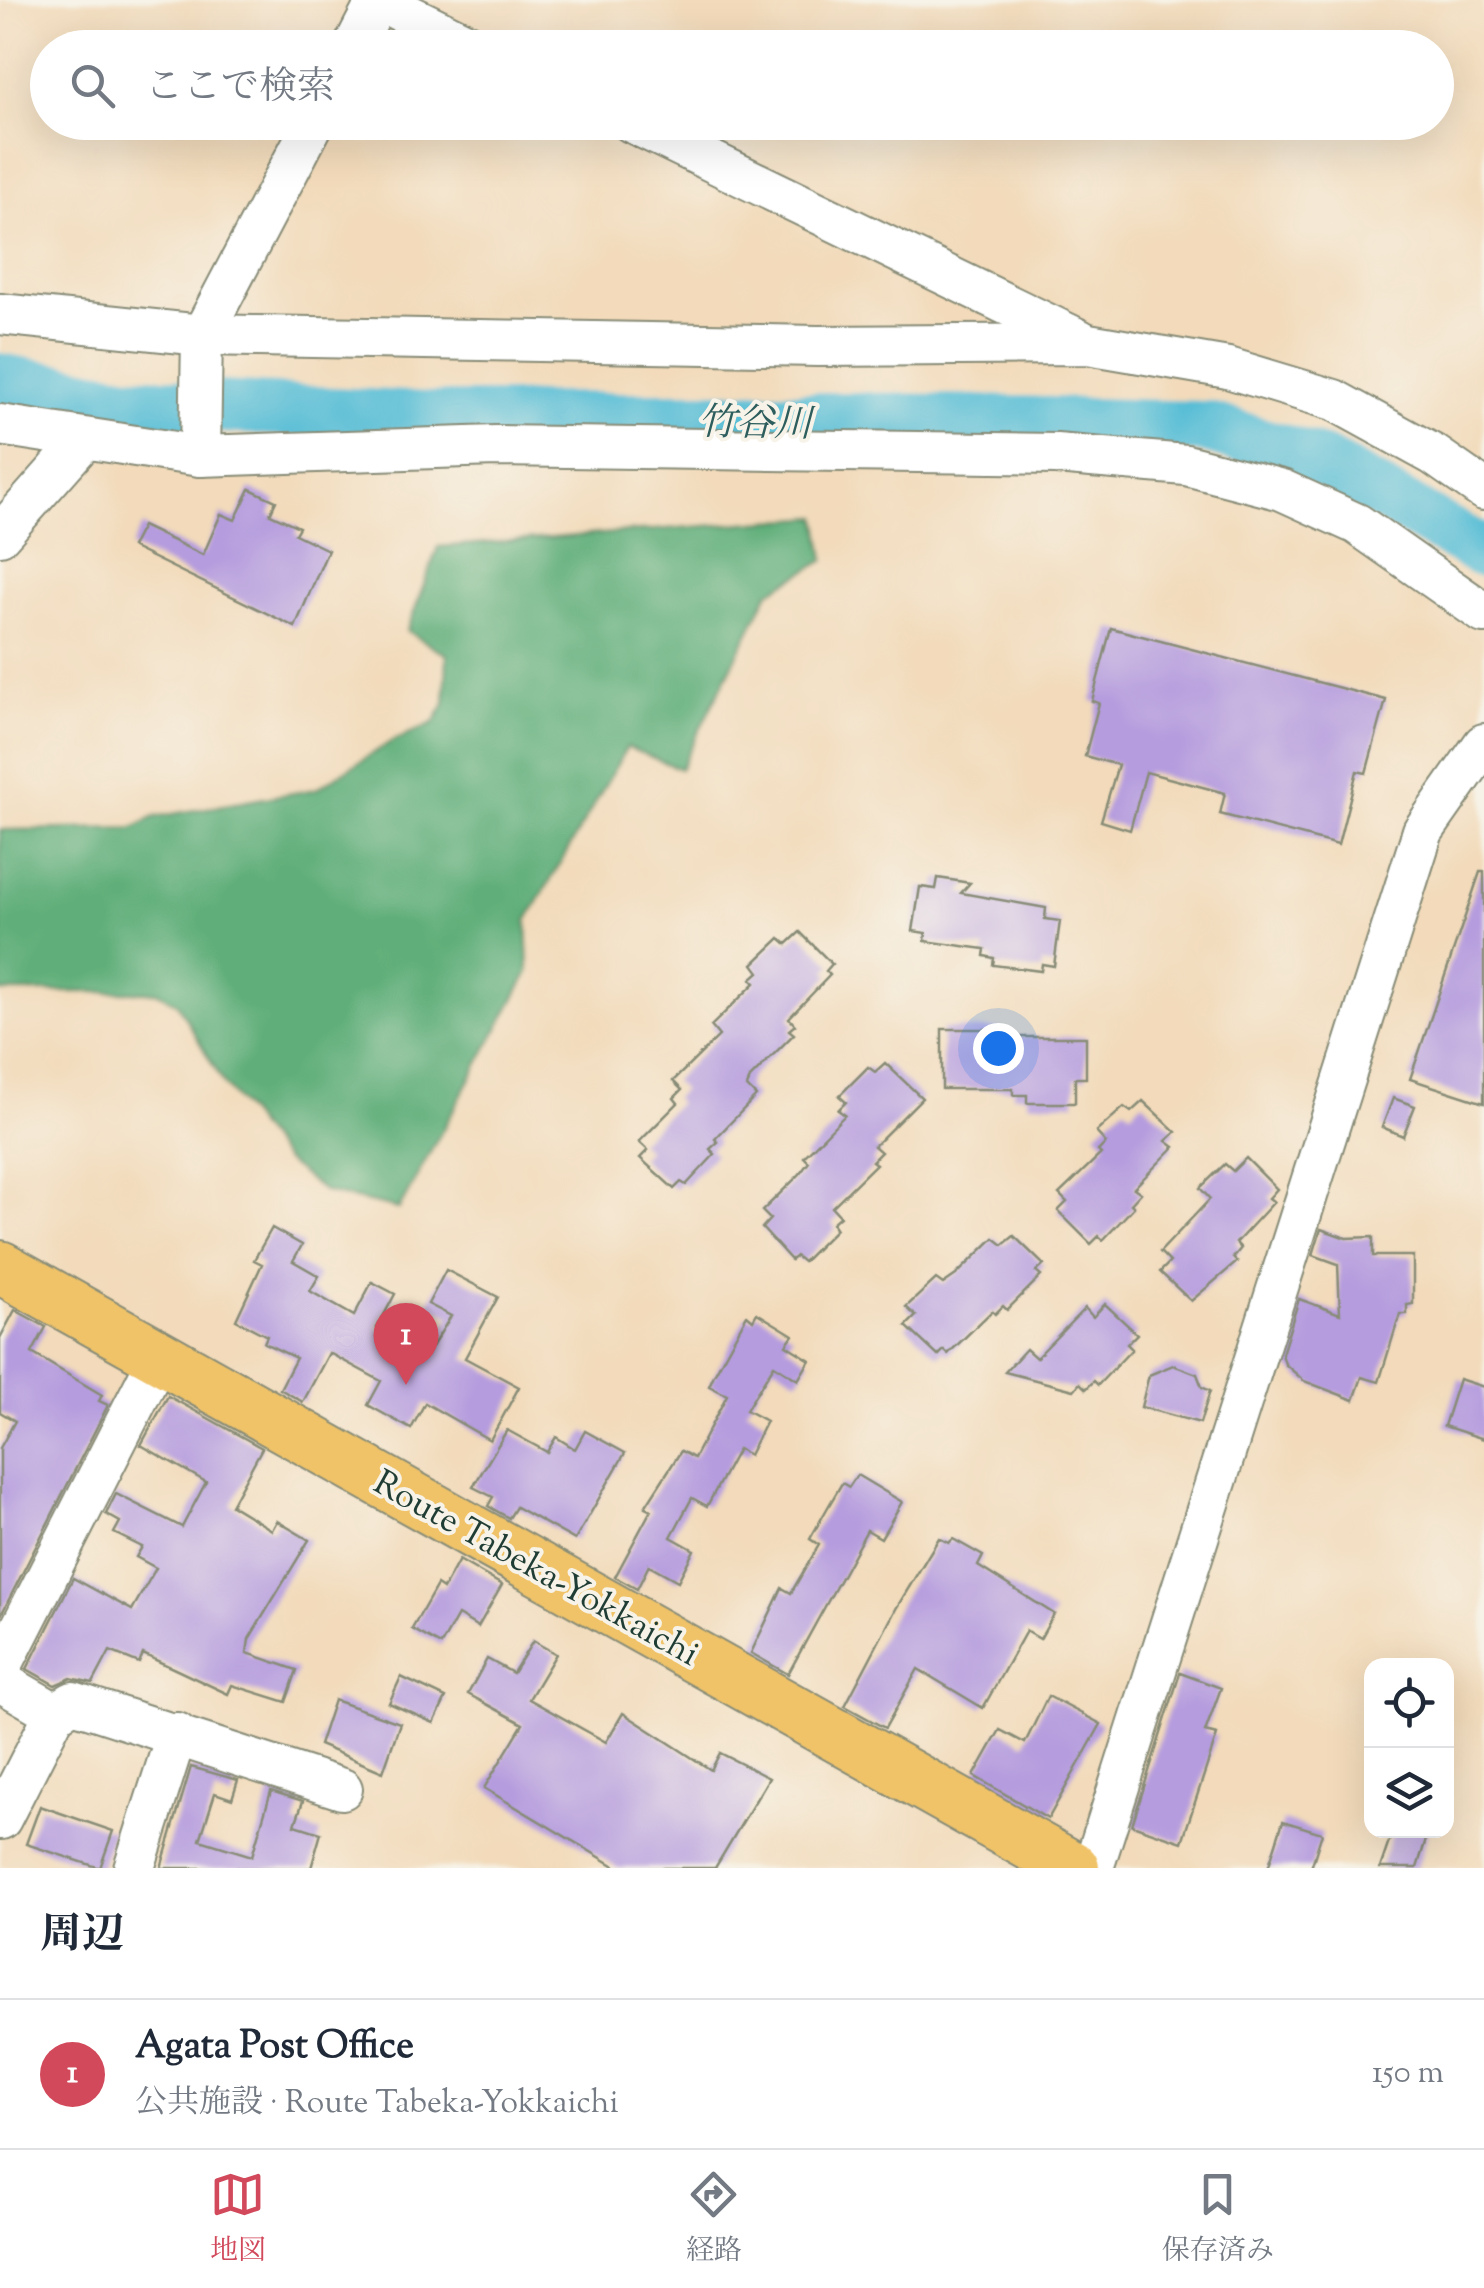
<!DOCTYPE html>
<html lang="ja">
<head>
<meta charset="utf-8">
<style>
	:root { --surface:#fff; --page:#f6f6f7; --text:#1f2937; --muted:#747a83; --line:#e0e1e3; --accent:#d1495b }
	body { margin:0; font-family:"Sorts Mill Goudy","Noto Serif JP",serif; background:var(--page); color:var(--text) }
	.controls { position:absolute; right:30px; bottom:30px; display:grid; overflow:hidden; border-radius:20px; box-shadow:0 10px 40px #0002 }
	.controls button { width:90px; height:90px; display:grid; place-items:center; padding:0; border:0; border-bottom:2px solid var(--line); background:var(--surface); color:var(--text); font:50px sans-serif }
	.you { position:absolute; left:998px; top:1048px; width:35px; height:35px; margin:-25px; border:8px solid #fff; border-radius:50%; background:#1a73e8; box-shadow:0 0 0 15px #1a73e833 }
	.badge { display:grid; place-items:center; width:65px; height:65px; border-radius:50%; background:var(--accent); color:#fff; font-size:32px; font-weight:700 }
	.pin { position:absolute; translate:-50% -82px; filter:drop-shadow(0 2px 5px #0008) }
	.pin::after { content:''; position:absolute; top:52px; width:35px; height:30px; background:inherit; clip-path:polygon(0 0,100% 0,50% 100%) }
	.list { margin:0; padding:0; list-style:none }
	h2 { display:flex; justify-content:space-between; align-items:center; height:130px; margin:0; padding:0 40px; font-size:42px }
	h2 small { font-size:32px; font-weight:400; color:var(--muted) }
	.list li { display:grid; grid-template-columns:65px 1fr auto; gap:30px; align-items:center; box-sizing:border-box; height:150px; padding:0 40px; border-top:2px solid var(--line) }
	.list b { display:block; font-size:38px; white-space:nowrap }
	.list p { margin:0; font-size:32px; white-space:nowrap; color:var(--muted) }
	.list em { font-size:32px; font-style:normal; color:var(--muted) }
	.icon { flex:none; width:55px; height:55px; fill:none; stroke:currentColor; stroke-width:2; stroke-linecap:round; stroke-linejoin:round }
	.map { position:relative; flex:none; width:1484px; height:1868px; overflow:hidden }
	.search { position:absolute; background:var(--surface); box-shadow:0 10px 40px #0002; left:30px; right:30px; top:30px; height:110px; display:flex; align-items:center; gap:25px; box-sizing:border-box; padding:0 35px; border-radius:55px; color:var(--muted); font-size:38px }
	.sheet { height:280px; background:var(--surface) }
	nav { display:flex; justify-content:space-around; align-items:center; box-sizing:border-box; height:140px; border-top:2px solid var(--line); background:var(--surface); font-size:28px; color:var(--muted) }
	nav a { display:grid; justify-items:center; gap:5px }
	nav .on { color:var(--accent) }
	.map>svg:first-child { display:block }
	.forest { fill:#60af7a; stroke:#407657; stroke-width:2.5 }
	.lines { fill:none; stroke-linecap:round; stroke-linejoin:round }
	.river { stroke:#58bed6; stroke-width:52 }
	.building { fill:#b59cde }
	.minor-casing { stroke:#888c77; stroke-width:44 }
	.major-casing { stroke:#888c77; stroke-width:56 }
	.minor { stroke:#fff; stroke-width:40 }
	.major { stroke:#f0c369; stroke-width:52 }
	.labels { text-anchor:middle; stroke-width:8; stroke-linejoin:round; paint-order:stroke }
	.street-label { font-size:35px; fill:#1f3d34; stroke:#f7f3e8 }
	.water-label { font-size:38px; font-style:italic; fill:#2d5d5c; stroke:#f7f3e8 }
</style>
</head>
<body>
<div class="map">
<svg width="1484" height="1868" viewBox="0 0 1484 1868">
	<rect width="100%" height="100%" fill="#f7f3e8"/>
	<filter id="ink" filterUnits="userSpaceOnUse"><feTurbulence type="fractalNoise" baseFrequency=".01" numOctaves="2"/><feDisplacementMap in="SourceGraphic" scale="20" xChannelSelector="R" yChannelSelector="G"/><feConvolveMatrix kernelMatrix="1 2 1 2 8 2 1 2 1" color-interpolation-filters="sRGB"/></filter>
	<filter id="wash" filterUnits="userSpaceOnUse"><feTurbulence type="fractalNoise" baseFrequency=".0048" numOctaves="4" result="noise"/><feDisplacementMap in="SourceGraphic" scale="40" xChannelSelector="R" yChannelSelector="G"/><feGaussianBlur stdDeviation="2.25" result="paint"/><feColorMatrix in="noise" values="0 0 0 0 0 0 0 0 0 0 0 0 0 0 0 0 0 1.4 0 .05"/><feComposite in="paint" operator="in"/></filter>
	<g filter="url(#wash)">
		<rect width="100%" height="100%" fill="#f2daba"/>
		<polygon class="forest" points="818,517 825,560 769,592 680,769 627,747 527,921 529,972 399,1209 325,1192 285,1161 224,1084 177,1003 156,992 0,992 0,830 133,828 155,817 316,789 394,740 434,723 445,704 447,655 407,631 438,547"/>
		<g class="lines">
			<polyline class="river" points="0,379 129,402 427,418 861,418 1206,427 1325,463 1484,552"/>
		</g>
		<g id="blocks">
			<g class="building">
				<polygon points="250,489 276,501 270,514 299,527 295,534 328,550 295,627 131,547 142,526 203,555 221,514 235,520"/>
				<polygon points="1111,628 1386,700 1366,773 1357,771 1338,845 1220,814 1225,793 1146,772 1130,830 1101,821 1118,765 1085,756 1099,703 1092,701"/>
				<polygon points="1480,872 1484,872 1484,1103 1410,1079"/>
				<polygon points="938,878 970,883 961,893 1046,908 1045,919 1060,921 1054,966 1042,964 1041,971 993,965 994,958 984,956 985,949 925,941 926,933 913,931 920,887 936,889"/>
				<polygon points="800,932 832,964 826,971 830,975 789,1018 795,1025 789,1030 794,1034 750,1078 747,1087 756,1096 715,1139 718,1142 710,1149 715,1154 686,1185 681,1182 674,1189 640,1158 648,1150 639,1142 678,1103 674,1098 682,1090 673,1081 719,1036 711,1026 755,983 751,979 759,972 753,964 780,938 787,944"/>
				<polygon points="942,1029 1001,1029 1001,1037 1086,1037 1086,1078 1075,1078 1075,1103 1027,1103 1027,1095 1013,1095 1013,1089 942,1089"/>
				<polygon points="885,1063 922,1098 874,1146 881,1152 872,1161 876,1164 832,1207 840,1216 832,1223 836,1229 803,1262 796,1256 791,1260 762,1228 770,1219 762,1211 799,1175 809,1162 804,1157 845,1115 838,1110 846,1102 839,1096 868,1067 875,1072"/>
				<polygon points="1393,1098 1415,1106 1403,1136 1382,1127"/>
				<polygon points="1143,1101 1176,1132 1166,1141 1174,1147 1134,1188 1141,1193 1131,1204 1134,1207 1103,1240 1099,1236 1091,1244 1058,1211 1067,1202 1059,1194 1101,1154 1098,1151 1106,1143 1096,1132 1124,1107 1131,1112"/>
				<polygon points="1246,1158 1277,1189 1269,1198 1274,1202 1236,1243 1241,1248 1233,1258 1237,1262 1191,1301 1160,1272 1170,1262 1160,1252 1210,1199 1200,1188 1225,1164 1233,1171"/>
				<polygon points="272,1228 302,1245 293,1261 319,1276 310,1291 354,1316 372,1282 395,1294 377,1328 427,1355 451,1316 428,1304 446,1270 498,1297 465,1358 519,1387 490,1440 425,1403 411,1429 368,1405 381,1381 329,1353 303,1402 280,1389 296,1358 264,1343 267,1336 236,1320 262,1264 254,1260"/>
				<polygon points="1321,1229 1346,1238 1373,1237 1373,1256 1413,1256 1413,1304 1407,1305 1407,1314 1400,1314 1379,1382 1362,1377 1354,1400 1304,1381 1285,1364 1282,1354 1299,1299 1340,1314 1338,1264 1313,1255"/>
				<polygon points="1014,1236 1044,1265 1036,1272 1041,1276 1007,1310 1003,1306 995,1314 992,1311 948,1354 944,1350 938,1356 906,1326 916,1316 906,1307 936,1279 943,1284 956,1275 994,1238 1003,1245"/>
				<polygon points="1105,1304 1137,1334 1127,1344 1132,1349 1098,1385 1094,1381 1086,1389 1080,1383 1074,1390 1005,1372 1026,1349 1036,1358 1085,1308 1093,1317"/>
				<polygon points="15,1310 46,1327 32,1353 102,1395 99,1401 108,1405 0,1617 0,1448 15,1421 0,1412 0,1338"/>
				<polygon points="757,1313 793,1335 786,1345 810,1360 798,1380 774,1365 746,1410 766,1421 749,1455 738,1449 707,1506 692,1498 671,1537 694,1550 678,1581 649,1565 637,1589 615,1577 651,1510 645,1507 681,1451 694,1458 727,1395 709,1386 714,1375 747,1315 753,1320"/>
				<polygon points="1173,1365 1197,1374 1202,1387 1210,1391 1200,1423 1141,1407 1149,1375"/>
				<polygon points="1459,1379 1484,1387 1484,1439 1444,1426"/>
				<polygon points="168,1396 262,1448 231,1505 272,1530 277,1521 309,1540 249,1639 247,1653 297,1670 286,1702 232,1685 228,1694 143,1654 139,1663 110,1651 93,1683 71,1678 55,1685 27,1669 73,1578 132,1610 156,1568 136,1557 142,1547 114,1533 120,1522 106,1514 116,1494 182,1527 206,1482 141,1445"/>
				<polygon points="507,1430 547,1452 556,1437 575,1449 585,1431 625,1453 575,1540 516,1507 509,1518 488,1506 493,1497 473,1487"/>
				<polygon points="857,1475 902,1502 881,1538 867,1530 788,1674 751,1653 782,1588 791,1593 819,1545 810,1539 828,1507 842,1483 849,1487"/>
				<polygon points="939,1538 949,1543 953,1539 983,1556 978,1566 1054,1614 1040,1639 1026,1631 983,1708 918,1669 885,1728 845,1706 897,1607"/>
				<polygon points="459,1560 502,1585 478,1627 458,1615 441,1645 412,1629 437,1585 443,1589"/>
				<polygon points="533,1641 556,1654 529,1699 606,1742 623,1713 711,1770 720,1753 769,1778 715,1868 618,1868 484,1788 523,1724 468,1694 487,1659 513,1673"/>
				<polygon points="1180,1673 1221,1688 1205,1732 1217,1735 1182,1842 1132,1825"/>
				<polygon points="401,1677 446,1698 434,1723 389,1703"/>
				<polygon points="1048,1696 1101,1724 1048,1819 974,1776 1000,1730 1025,1743"/>
				<polygon points="334,1700 400,1723 383,1772 319,1745"/>
				<polygon points="191,1767 238,1780 232,1799 215,1793 200,1840 252,1856 271,1791 303,1801 295,1825 321,1833 311,1868 161,1868"/>
				<polygon points="40,1806 113,1831 100,1868 26,1844"/>
				<polygon points="1283,1821 1322,1833 1311,1868 1268,1868"/>
				<polygon points="1393,1830 1429,1830 1417,1868 1380,1868"/>
			</g>
		</g>
	</g>
	<g filter="url(#ink)">
		<use href="#blocks" fill-opacity="0" stroke="#888c77" stroke-width="2.5"/>
		<g class="lines">
			<g class="minor-casing">
				<g id="minor">
					<polyline points="378,0 476,48"/>
					<polyline points="353,48 378,0"/>
					<polyline points="631,122 1080,340"/>
					<polyline points="0,314 202,335 818,346 1088,344 1228,368 1334,400 1434,455 1484,490"/>
					<polyline points="0,425 200,456 496,446 1056,454 1186,465 1282,490 1357,524 1484,613"/>
					<polyline points="200,456 202,335 314,122"/>
					<polyline points="0,535 84,440"/>
					<polyline points="0,1669 160,1355"/>
					<polyline points="0,1681 55,1713 1,1819"/>
					<polyline points="55,1713 73,1702 342,1789"/>
					<polyline points="134,1868 177,1733"/>
					<polyline points="1093,1868 1423,831 1484,744"/>
				</g>
			</g>
			<g class="major-casing">
				<polyline id="major" points="0,1267 1073,1868"/>
			</g>
			<use href="#minor" class="minor"/>
			<use href="#major" class="major"/>
		</g>
	</g>
	<g class="labels">
		<g class="street-label">
			<text transform="translate(537 1567) rotate(29)" y="12">Route Tabeka-Yokkaichi</text>
		</g>
		<g class="water-label">
			<text transform="translate(755 422) rotate(1)" y="13">竹谷川</text>
		</g>
	</g>
</svg>
<div class="controls">
<button><svg class="icon" aria-label="locate" viewBox="0 0 24 24"><circle cx="12" cy="12" r="6"/><path d="M12 2v4M12 18v4M2 12h4M18 12h4"/></svg></button>
<button><svg class="icon" aria-label="layers" viewBox="0 0 24 24"><path d="M12 4l9 5-9 5-9-5zM3 14l9 5 9-5"/></svg></button>
</div>
<div class="you"></div>
<div class="pin badge" style="left:406px;top:1385px">1</div>
<div class="search"><svg class="icon" aria-label="search" viewBox="0 0 24 24"><circle cx="10" cy="10" r="6"/><path d="M15 15l6 6"/></svg>ここで検索</div>
</div>
<section class="sheet">
<h2>周辺<small></small></h2>
<ul class="list">
<li><span class="badge">1</span><div><b>Agata Post Office</b><p>公共施設 · Route Tabeka-Yokkaichi</p></div><em>150 m</em></li>
</ul>
</section>
<nav>
<a class="on"><svg class="icon" aria-label="map" viewBox="0 0 24 24"><path d="M3 6l6-2 6 2 6-2v14l-6 2-6-2-6 2zM9 4v14M15 6v14"/></svg>地図</a>
<a><svg class="icon" aria-label="directions" viewBox="0 0 24 24"><path d="M12 3l9 9-9 9-9-9zM9 14v-3h6M13 9l2 2-2 2"/></svg>経路</a>
<a><svg class="icon" aria-label="saved" viewBox="0 0 24 24"><path d="M7 4h10v16l-5-4-5 4z"/></svg>保存済み</a>
</nav>
</body>
</html>
